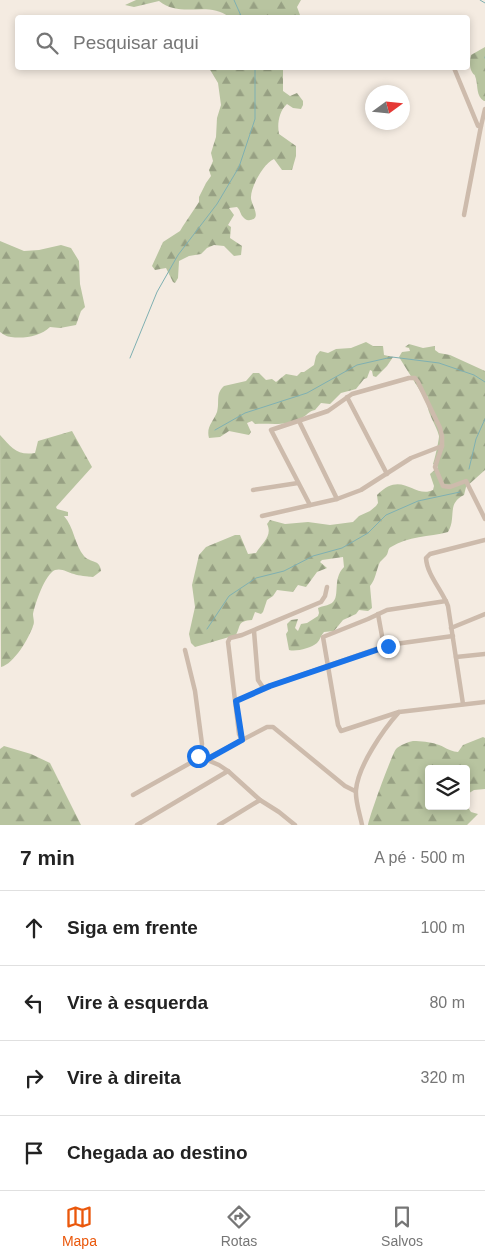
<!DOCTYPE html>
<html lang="pt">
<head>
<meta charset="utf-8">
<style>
	:root { --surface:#fff; --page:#f6f6f6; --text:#222; --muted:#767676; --line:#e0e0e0; --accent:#ea580c }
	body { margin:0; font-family:Helvetica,sans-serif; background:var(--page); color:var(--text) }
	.controls { position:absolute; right:15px; bottom:15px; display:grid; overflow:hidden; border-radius:5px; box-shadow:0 2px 8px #0003 }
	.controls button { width:45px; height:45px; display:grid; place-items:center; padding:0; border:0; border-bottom:1px solid var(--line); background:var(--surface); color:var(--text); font:25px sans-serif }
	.compass { position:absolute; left:365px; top:85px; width:45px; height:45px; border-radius:50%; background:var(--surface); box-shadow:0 2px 8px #0003; rotate:75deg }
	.stop { position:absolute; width:15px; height:15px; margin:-11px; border:4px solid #1a73e8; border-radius:50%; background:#fff }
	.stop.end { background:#1a73e8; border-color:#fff; box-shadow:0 1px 5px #0008 }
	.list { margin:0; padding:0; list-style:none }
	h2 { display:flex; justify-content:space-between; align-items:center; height:65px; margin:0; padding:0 20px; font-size:21px }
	h2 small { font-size:16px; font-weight:400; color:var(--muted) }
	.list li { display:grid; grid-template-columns:32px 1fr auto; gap:15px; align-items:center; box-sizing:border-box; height:75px; padding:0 20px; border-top:1px solid var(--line) }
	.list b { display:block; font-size:19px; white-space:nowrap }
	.list em { font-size:16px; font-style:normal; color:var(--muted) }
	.icon { flex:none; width:28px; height:28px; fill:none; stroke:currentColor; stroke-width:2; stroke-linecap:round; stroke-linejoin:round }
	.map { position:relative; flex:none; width:485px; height:825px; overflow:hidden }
	.search { position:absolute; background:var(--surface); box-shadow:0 2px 8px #0003; left:15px; right:15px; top:15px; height:55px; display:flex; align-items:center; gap:12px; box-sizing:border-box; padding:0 18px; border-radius:5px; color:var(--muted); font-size:19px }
	.sheet { height:365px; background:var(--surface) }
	nav { display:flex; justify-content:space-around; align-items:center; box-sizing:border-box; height:70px; border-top:1px solid var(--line); background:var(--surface); font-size:14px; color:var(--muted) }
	nav a { display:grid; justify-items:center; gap:2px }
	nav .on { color:var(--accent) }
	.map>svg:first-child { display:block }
	.forest { fill:url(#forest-firs) }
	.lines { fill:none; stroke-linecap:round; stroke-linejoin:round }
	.stream { stroke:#7fb0b2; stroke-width:1 }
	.minor { stroke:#cdbbac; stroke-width:4.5 }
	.route { stroke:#1a73e8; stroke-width:6 }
</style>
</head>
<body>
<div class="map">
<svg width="485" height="825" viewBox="0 0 485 825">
	<defs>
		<pattern id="forest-firs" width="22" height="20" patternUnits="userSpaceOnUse" patternTransform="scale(1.25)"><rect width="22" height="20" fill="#b8c4a0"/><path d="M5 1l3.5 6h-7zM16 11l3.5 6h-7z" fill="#97a083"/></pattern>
	</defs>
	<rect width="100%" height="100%" fill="#f4ebe1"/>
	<g class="forest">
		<path d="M136,0h165l-4,7 3,8 -1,3 -70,-1c-21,-17 -47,2 -70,-16l-25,6 -9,-2z"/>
		<path d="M485,47v54h-1c-8,-5 -6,-15 -8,-22 -2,-7 -1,-2 -4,-7 -3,-5 -2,-12 -1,-17z"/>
		<path d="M209,68h74v23l7,5 7,-3 6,8v4l-2,4 -8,-1 -6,-4c-8,7 -10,20 -8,30l17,12v10l-4,14h-10l-8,-11c-10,4 -23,27 -23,38 -1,6 12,22 -1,23 -3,1 -5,-1 -7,-3 -3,-3 -2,-6 -6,-10l-8,1 5,7 -6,10 3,2 -1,11 12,8 -1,9 -7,1 -10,-10 -10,-1 -7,3 -6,6 -12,2 -10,5 -1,17 -3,5 -2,-1 -7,-14 -11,2 -3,-4 11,-24 17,-11 3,-5 16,-24v-5l7,-14 5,-7 -2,-6 4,-9 -2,-8 5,-16 1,-19 4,-13 -3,-22z"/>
		<path d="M0,241l24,10 15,-1 22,-5 10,3 8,13 1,23 5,23 -4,4 -5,14 -16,3 -10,-1c-9,9 -26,12 -39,10 -4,0 -8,-3 -11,-5z"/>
		<path d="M366,342l7,4h10l1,9 9,2 -6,9 -11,11 -3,-1 -1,-5 -2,-1 -3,8 -3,1 -8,10 -15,4 -11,11 -9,-1 -6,7c-6,1 -8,5 -13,8 -4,2 -11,4 -15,5 -11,2 -21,0 -32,1l-3,-3 -5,2 4,9 -2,3 -20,-4 -9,6 -11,1c-3,-11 4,-16 8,-26 3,-10 -2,-18 7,-26l22,-5 7,-8h6l7,7 6,-1 4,3 10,-8 11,2 4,-4h3l10,-7 2,-9 4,-5 8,2 8,-4 15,-1z"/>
		<path d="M409,344l14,4 12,-2v4l4,3 11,2 35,16v99l-19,17 -2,8c-18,9 -7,22 -16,37 -19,5 -40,4 -57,15 -4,2 -2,6 -5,9 -2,2 -4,4 -6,6 -4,8 -4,17 -10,24l2,22 -4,3 -9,-1 -3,4 -13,6 -9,11 -10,1c-3,3 -4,8 -7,11 -6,5 -21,9 -28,7l-3,-16 2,-3 -1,-7 4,-4 7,-1 -3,9 3,3 3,-7 6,-1 11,-7 1,-3 -1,-5c4,-2 8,-2 12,-4 12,-5 1,-24 14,-37l-1,-10 -21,3 -2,2 7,6 -10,4 -11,15 -8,-2 -5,7 -16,-2 -4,6 -6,4 -4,12 -2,2 -6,-2 -3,8c-15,1 -11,6 -16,15l-41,12 -4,-4 -2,-9 6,-27 -3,-22 7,-30 7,-8 29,-12h5l8,19 8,-1c6,-10 17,-17 11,-29l3,-4 15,4 23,-2 22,3 23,-3 6,-6 11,-5 6,-5 2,-3 -1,-8c25,-26 37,4 56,-5l1,-4 -4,-12 8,-7 -5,-3c2,-5 6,-24 6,-28 -3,-13 -15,-26 -11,-39l-6,-3 -23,-37 3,-5 8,-1 -1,-3 -4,-1z"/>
		<path d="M72,431l20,36 -36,40 1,2 11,3v4h-4c10,11 11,30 20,40 6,7 16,3 17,15l-8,6c-6,-1 -14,-1 -19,-3 -7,-2 -12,-6 -19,-4 -10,4 -20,34 -22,44 0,4 2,8 0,12 -4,12 -19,38 -32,41l-1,-232c11,12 17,21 35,18l3,-12z"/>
		<path d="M483,737l2,1v51l-11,1 -8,5v-26h-37v37h37v-1l5,7 7,2 -11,11h-99c1,-8 24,-71 28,-76 4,-4 12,-7 17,-8 8,0 17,1 23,3 9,2 11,7 22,8l5,-7z"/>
		<polygon points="4,746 31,754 50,763 81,825 0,825 0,749"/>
	</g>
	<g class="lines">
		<g class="stream">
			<polyline points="234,0 242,18"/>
			<polyline points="480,0 485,3"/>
			<polyline points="485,57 485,58"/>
			<polyline points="130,358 157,292 178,255 217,204 239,167 255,119 255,68"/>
			<polyline points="215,430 245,413 307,393 357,365 392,357 439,363 474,375 485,382"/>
			<polyline points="469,469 476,439 485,419"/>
			<polyline points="207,629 229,596 256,578 284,571 313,556 342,548 368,533 386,515 418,501 460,492"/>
		</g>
		<g class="minor">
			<polyline points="454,68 478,126 481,126 485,109"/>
			<polyline points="464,215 481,126"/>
			<polyline points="347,397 387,474"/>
			<polyline points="299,421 337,499"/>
			<polyline points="253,490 298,483"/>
			<polyline points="310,505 271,430 328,411 352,394 409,378 415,378 418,382 440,428 442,436 442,446 435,467 443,486 450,487 466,481 485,519"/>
			<polyline points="262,516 337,499 361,490 411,458 442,446"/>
			<polyline points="378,614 384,647"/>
			<polyline points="451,628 485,614"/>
			<polyline points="254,631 258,680 264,689"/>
			<polyline points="456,657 485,654"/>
			<polyline points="236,701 270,686 388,645 453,636"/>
			<path d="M463,704l-15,-98c-6,-16 -21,-31 -22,-48l4,-4 55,-14"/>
			<polyline points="399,712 341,731 338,725 323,637 368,619 387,610 446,601"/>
			<polyline points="242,740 239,734 229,650 228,642 230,638 242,635 321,602 325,596 327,587"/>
			<polyline points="198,756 219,765 228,771 260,800 279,812 295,825"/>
			<polyline points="206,759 267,727 273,727 345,786 355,791"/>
			<path d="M133,795l59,-33c5,-5 9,-10 10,-18l-7,-53 -10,-41"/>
			<polyline points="137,825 228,771"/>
			<polyline points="219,825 260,800"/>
			<path d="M362,825c-2,-11 -7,-24 -6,-35 2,-24 27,-60 43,-78l86,-10"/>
		</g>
	</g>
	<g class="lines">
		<polyline class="route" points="198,756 206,760 242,740 236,701 270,686 388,646"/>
	</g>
</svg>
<div class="controls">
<button><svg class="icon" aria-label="layers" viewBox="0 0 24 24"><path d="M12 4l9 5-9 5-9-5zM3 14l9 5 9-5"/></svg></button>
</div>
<svg class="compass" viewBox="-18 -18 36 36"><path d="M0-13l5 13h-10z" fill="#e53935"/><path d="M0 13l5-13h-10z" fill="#767676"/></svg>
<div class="stop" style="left:198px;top:756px"></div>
<div class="stop end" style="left:388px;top:646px"></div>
<div class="search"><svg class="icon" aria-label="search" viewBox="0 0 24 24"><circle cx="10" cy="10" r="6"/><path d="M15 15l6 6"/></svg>Pesquisar aqui</div>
</div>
<section class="sheet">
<h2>7 min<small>A pé · 500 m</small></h2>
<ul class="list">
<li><svg class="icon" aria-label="ahead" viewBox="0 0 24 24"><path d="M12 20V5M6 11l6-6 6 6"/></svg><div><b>Siga em frente</b></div><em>100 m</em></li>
<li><svg class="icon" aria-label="left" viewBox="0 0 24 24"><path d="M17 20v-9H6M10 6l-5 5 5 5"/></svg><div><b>Vire à esquerda</b></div><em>80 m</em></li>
<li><svg class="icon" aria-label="right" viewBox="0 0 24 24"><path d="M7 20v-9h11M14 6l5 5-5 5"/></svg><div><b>Vire à direita</b></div><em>320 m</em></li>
<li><svg class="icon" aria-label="arrive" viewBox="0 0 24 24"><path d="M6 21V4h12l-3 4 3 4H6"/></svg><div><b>Chegada ao destino</b></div></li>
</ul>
</section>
<nav>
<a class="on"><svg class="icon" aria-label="map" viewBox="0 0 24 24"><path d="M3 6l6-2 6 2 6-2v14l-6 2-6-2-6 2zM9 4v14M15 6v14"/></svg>Mapa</a>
<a><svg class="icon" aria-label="directions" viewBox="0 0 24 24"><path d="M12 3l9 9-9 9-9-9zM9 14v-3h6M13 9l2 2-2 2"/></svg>Rotas</a>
<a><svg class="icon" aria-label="saved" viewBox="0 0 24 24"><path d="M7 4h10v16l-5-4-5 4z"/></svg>Salvos</a>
</nav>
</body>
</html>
